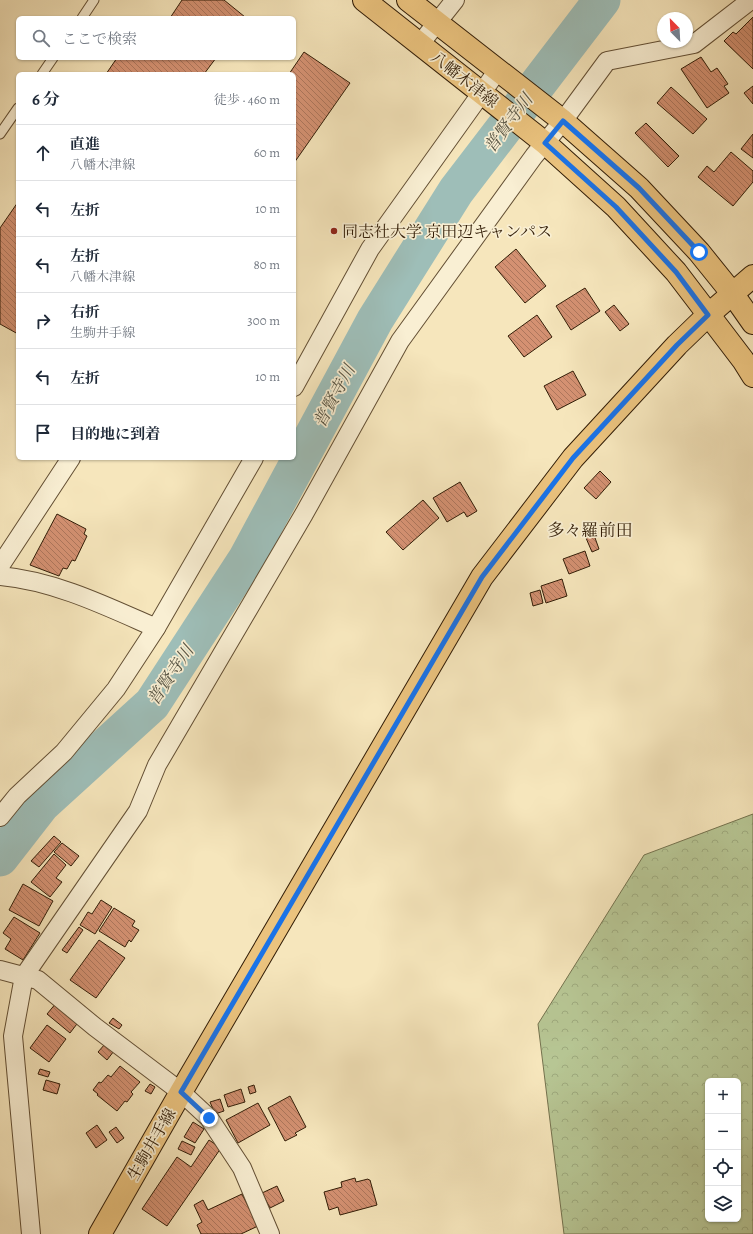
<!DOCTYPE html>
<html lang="ja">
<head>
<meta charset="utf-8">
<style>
	:root { --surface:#fff; --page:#f2f2f3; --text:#1f2937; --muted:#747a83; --line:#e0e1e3 }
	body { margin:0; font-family:Alegreya,"Noto Serif JP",serif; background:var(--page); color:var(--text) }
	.controls { position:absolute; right:12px; bottom:12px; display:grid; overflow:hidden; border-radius:6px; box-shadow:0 1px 3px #0004 }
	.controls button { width:36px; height:36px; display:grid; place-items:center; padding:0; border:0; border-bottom:1px solid var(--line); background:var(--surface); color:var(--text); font:20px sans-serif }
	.compass { position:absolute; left:657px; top:12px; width:36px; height:36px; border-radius:50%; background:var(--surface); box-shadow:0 1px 3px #0004; rotate:336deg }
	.stop { position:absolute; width:12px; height:12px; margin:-9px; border:3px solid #1a73e8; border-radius:50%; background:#fff }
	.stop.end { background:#1a73e8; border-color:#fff; box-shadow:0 1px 4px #0008 }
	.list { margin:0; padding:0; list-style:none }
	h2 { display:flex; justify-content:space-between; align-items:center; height:52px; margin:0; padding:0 16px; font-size:17px }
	h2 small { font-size:13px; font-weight:400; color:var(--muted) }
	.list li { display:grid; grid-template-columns:26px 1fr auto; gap:12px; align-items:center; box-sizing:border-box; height:56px; padding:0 16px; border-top:1px solid var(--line) }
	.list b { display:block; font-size:15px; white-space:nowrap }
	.list p { margin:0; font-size:13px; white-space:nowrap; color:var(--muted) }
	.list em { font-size:13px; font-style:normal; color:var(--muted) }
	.icon { flex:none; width:22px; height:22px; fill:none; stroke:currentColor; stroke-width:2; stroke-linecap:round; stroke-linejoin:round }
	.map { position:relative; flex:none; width:753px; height:1234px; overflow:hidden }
	.search { position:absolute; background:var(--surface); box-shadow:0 1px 3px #0004; left:16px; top:16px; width:280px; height:44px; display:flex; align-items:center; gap:10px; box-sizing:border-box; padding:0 14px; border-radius:6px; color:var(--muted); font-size:15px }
	.panel { position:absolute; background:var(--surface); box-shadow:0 1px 3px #0004; left:16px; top:72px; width:280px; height:388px; border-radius:6px }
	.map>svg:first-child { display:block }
	.forest { fill:url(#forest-crowns); stroke:#74724e; fill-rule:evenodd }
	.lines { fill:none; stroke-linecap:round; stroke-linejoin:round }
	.river { stroke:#9ebeb8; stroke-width:37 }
	.building { fill:url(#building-back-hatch); stroke:#321d07 }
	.service-casing { stroke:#634f34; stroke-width:11 }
	.minor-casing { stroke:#634f34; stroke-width:20 }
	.primary-casing { stroke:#321d07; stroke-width:24 }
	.service { stroke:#f9efd3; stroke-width:9 }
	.minor { stroke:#f9efd3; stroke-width:18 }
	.primary { stroke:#ebc37e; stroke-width:22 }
	.route { stroke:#1a73e8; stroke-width:5 }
	.poi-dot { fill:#8f2418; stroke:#f9efd3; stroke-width:1.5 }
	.labels { text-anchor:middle; stroke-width:3.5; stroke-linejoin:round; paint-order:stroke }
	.street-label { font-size:16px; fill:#321d07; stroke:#f9efd3 }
	.poi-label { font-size:16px; fill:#321d07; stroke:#f9efd3; text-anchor:start }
	.water-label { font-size:17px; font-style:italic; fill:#585545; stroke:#f9efd3 }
	.neighbourhood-label { font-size:17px; fill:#321d07; stroke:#f9efd3 }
</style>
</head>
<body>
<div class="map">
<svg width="753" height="1234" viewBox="0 0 753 1234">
	<defs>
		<pattern id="forest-crowns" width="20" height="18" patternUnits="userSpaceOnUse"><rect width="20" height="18" fill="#b7c694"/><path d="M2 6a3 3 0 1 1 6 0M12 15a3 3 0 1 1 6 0" fill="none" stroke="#9eaa7e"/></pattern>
		<pattern id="building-back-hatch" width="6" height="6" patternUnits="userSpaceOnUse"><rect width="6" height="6" fill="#d49172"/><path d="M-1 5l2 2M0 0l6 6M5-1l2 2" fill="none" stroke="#ad765c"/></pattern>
	</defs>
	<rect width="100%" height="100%" fill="#f6e6bc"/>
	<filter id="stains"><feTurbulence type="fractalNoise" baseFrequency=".005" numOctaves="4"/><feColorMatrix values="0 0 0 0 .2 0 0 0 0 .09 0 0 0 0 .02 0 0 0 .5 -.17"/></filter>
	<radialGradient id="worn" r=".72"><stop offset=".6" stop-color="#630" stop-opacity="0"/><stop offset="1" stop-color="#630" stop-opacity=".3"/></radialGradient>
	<path class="forest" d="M753,814v420h-189l-26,-210 106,-169zM708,1081h30v138h-30z"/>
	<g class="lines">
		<polyline class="river" points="0,858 42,804 152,704 247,558 375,320 456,191 602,0"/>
	</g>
	<g class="building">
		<polygon points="182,0 224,0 245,17 170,18"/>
		<polygon points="753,17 753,69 724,41 733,32 736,34"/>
		<polygon points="304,52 350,83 294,163 294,74 289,74"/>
		<polygon points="701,57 711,72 717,68 728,84 724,86 729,93 707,108 681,69"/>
		<polygon points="117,58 144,59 216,58 204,74 106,74"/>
		<polygon points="753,86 753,104 744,93"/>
		<polygon points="671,87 707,119 693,134 657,103"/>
		<polygon points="646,123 679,156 668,167 635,133"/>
		<polygon points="753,134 753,158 741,149"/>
		<polygon points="731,152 753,171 753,182 733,206 698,177 707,166 714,172"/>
		<polygon points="18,202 18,334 0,324 0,228"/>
		<polygon points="516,249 546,286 525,303 495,267"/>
		<polygon points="585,288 600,311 571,330 556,306"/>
		<polygon points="614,305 629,324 620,331 605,312"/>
		<polygon points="537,315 552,337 524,357 508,336"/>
		<polygon points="573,371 586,395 557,410 544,386"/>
		<polygon points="600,471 611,482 596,499 584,488"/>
		<polygon points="460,482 477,511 467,517 464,512 447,522 433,498"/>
		<polygon points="423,500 439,518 403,550 386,532"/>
		<polygon points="57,514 86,529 84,534 87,536 75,561 72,560 67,569 63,568 59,576 30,565"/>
		<polygon points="594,535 599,549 592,552 586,538"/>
		<polygon points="585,551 590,566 569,574 563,559"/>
		<polygon points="562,579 567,596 546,603 541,586"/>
		<polygon points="540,590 543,603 533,606 530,593"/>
		<polygon points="54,836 61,842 39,867 31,861"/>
		<polygon points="62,843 79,856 71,866 54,852"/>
		<polygon points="54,854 66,865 56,878 62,882 50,897 31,882"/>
		<polygon points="23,884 53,901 39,926 9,910"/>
		<polygon points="101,900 112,907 95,934 80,925 88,912 92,914"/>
		<polygon points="114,908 135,921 132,926 139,930 131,942 129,940 125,947 99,931"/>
		<polygon points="14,917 40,933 23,960 5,949 11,939 3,933"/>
		<polygon points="79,927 83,930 67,953 62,950"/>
		<polygon points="99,940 125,958 96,998 70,980"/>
		<polygon points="57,1002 80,1020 70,1033 47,1014"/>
		<polygon points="113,1018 122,1025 119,1029 109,1023"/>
		<polygon points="47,1025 66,1039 49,1062 30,1048"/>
		<polygon points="105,1044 114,1051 107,1060 98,1052"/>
		<polygon points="120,1066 140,1082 131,1092 133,1094 127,1102 125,1101 117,1111 97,1095 98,1094 93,1090 99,1082 101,1083 108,1075 111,1077"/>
		<polygon points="40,1069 50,1072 48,1077 38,1074"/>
		<polygon points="46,1080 60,1084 57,1094 43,1090"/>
		<polygon points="150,1084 155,1087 151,1094 145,1091"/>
		<polygon points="254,1085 256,1092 250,1094 248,1087"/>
		<polygon points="241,1089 245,1102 228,1107 224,1095"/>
		<polygon points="290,1096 306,1127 295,1133 297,1135 285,1141 268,1108"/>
		<polygon points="220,1099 224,1111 215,1114 210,1102"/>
		<polygon points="258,1103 270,1125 238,1143 226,1120"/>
		<polygon points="193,1122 204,1129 195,1143 184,1137"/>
		<polygon points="97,1125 107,1140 96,1148 86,1133"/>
		<polygon points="116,1127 124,1138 117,1143 109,1132"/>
		<polygon points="209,1140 221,1148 167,1226 142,1209 177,1157 191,1167"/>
		<polygon points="182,1141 195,1147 191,1155 178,1149"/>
		<polygon points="355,1178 356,1182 368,1179 369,1180 370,1180 377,1205 340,1215 338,1207 329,1210 324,1192 342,1187 341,1182"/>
		<polygon points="277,1186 284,1201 270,1208 262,1193"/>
		<polygon points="242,1194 258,1226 241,1234 201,1234 197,1225 202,1222 194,1205 203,1200 208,1210"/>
	</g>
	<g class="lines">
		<g class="service-casing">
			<g id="service">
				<polyline points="82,18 94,0"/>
				<polyline points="42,74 53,58"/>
				<polyline points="0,134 18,108"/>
			</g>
		</g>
		<g class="minor-casing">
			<g id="minor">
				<polyline points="420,44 455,0"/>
				<polyline points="294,387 370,249 498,70"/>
				<polyline points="0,566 71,458"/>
				<path d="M0,576c55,5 106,30 156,52"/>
				<polyline points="0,817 17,796 64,752 116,689 156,628 254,458"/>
				<polyline points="0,970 38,980 95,1027 181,1092 209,1118 242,1168 270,1234"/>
				<polyline points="31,1234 13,1036 24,976 138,811 157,765 304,514 400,341 534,156 563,121 607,61 694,44 751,0"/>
			</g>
		</g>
		<g class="primary-casing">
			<g id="primary">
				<polyline points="364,0 545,143 616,207 676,272 743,360 753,376"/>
				<polyline points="408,0 563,121 639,188 699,252 732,293 753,323"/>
				<polyline points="100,1234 181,1092 482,577 573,458 677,345 708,315 753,276"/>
			</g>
		</g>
		<use href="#service" class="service"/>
		<use href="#minor" class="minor"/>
		<use href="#primary" class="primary"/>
	</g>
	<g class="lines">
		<polyline class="route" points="209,1118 181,1092 482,577 573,458 677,345 708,315 676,272 616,207 545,143 563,121 639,188 699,252"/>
	</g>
	<circle class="poi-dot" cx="334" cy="231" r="4"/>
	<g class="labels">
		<g class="street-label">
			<text transform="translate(465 79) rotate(38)" y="6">八幡木津線</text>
			<text transform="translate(151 1144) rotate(-60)" y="6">生駒井手線</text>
		</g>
		<g class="poi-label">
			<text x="342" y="237">同志社大学 京田辺キャンパス</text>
		</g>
		<g class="water-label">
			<text transform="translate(508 123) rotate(-53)" y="6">普賢寺川</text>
			<text transform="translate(334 396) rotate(-62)" y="6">普賢寺川</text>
			<text transform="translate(170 675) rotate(-56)" y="6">普賢寺川</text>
		</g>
		<g class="neighbourhood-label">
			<text x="590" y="536">多々羅前田</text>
		</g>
	</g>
	<rect width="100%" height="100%" filter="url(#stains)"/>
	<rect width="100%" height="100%" fill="url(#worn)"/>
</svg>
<div class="controls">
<button>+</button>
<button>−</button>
<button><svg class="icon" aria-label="locate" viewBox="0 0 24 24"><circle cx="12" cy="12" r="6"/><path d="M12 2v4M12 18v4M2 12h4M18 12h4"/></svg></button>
<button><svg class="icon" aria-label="layers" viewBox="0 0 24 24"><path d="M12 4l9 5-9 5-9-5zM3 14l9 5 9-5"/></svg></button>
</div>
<svg class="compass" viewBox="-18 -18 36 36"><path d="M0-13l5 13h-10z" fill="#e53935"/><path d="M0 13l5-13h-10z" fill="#747a83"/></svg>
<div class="stop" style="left:699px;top:252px"></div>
<div class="stop end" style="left:209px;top:1118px"></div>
<div class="search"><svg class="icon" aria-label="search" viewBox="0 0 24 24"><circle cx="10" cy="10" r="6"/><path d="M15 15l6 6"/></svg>ここで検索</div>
<section class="panel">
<h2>6 分<small>徒歩 · 460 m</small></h2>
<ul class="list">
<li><svg class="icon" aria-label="ahead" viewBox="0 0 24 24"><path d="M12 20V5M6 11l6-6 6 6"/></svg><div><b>直進</b><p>八幡木津線</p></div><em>60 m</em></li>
<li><svg class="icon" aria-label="left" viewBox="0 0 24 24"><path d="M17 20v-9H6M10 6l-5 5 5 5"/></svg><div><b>左折</b></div><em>10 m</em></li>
<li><svg class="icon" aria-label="left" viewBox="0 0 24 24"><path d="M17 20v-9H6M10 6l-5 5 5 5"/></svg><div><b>左折</b><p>八幡木津線</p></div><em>80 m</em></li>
<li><svg class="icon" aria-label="right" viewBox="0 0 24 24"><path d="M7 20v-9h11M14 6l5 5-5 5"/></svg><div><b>右折</b><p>生駒井手線</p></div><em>300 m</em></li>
<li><svg class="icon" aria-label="left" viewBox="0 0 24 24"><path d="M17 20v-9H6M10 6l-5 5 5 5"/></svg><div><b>左折</b></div><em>10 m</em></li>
<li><svg class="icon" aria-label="arrive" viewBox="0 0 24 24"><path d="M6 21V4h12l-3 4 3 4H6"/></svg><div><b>目的地に到着</b></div></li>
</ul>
</section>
</div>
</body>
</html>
